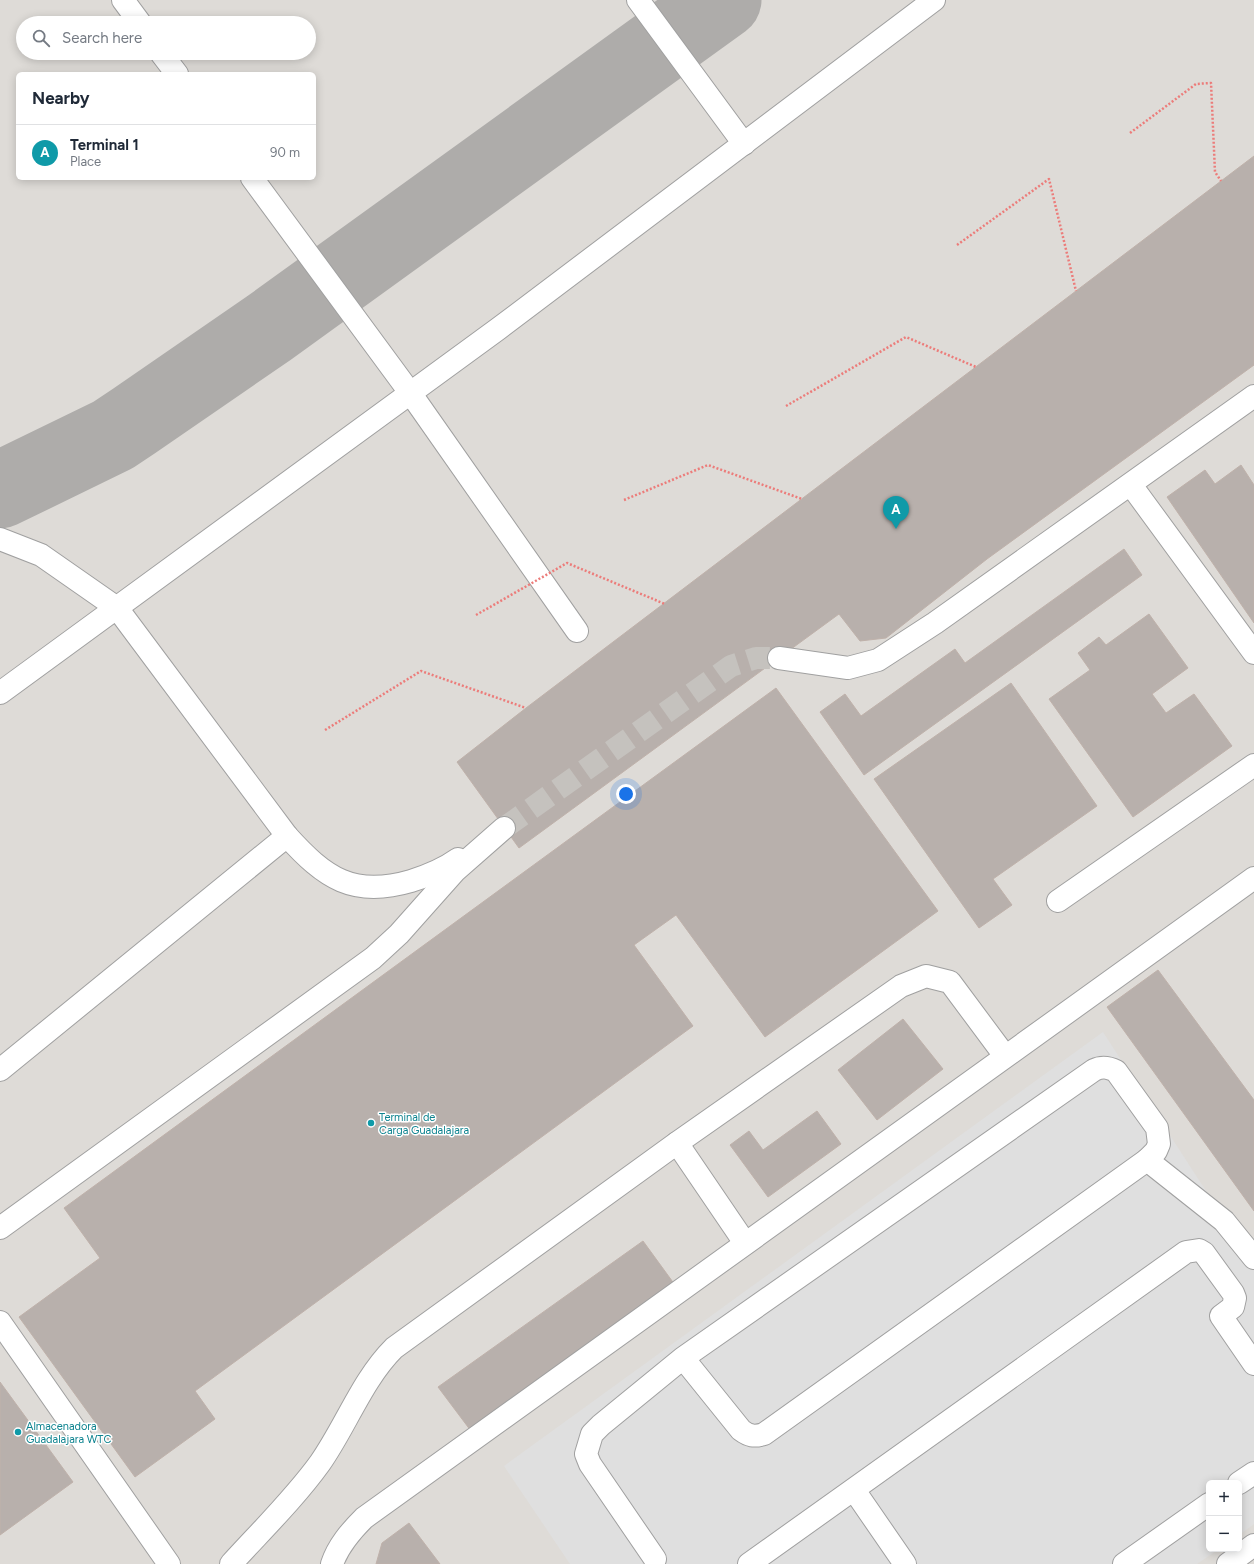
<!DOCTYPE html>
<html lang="en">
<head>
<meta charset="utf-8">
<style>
	:root { --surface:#fff; --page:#f6f6f7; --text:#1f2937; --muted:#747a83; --line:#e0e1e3; --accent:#ba1422 }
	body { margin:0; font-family:Figtree,sans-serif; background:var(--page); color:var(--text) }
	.controls { position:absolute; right:12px; bottom:12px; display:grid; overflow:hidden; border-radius:6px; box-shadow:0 2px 10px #0003 }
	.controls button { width:36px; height:36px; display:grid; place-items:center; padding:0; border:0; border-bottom:1px solid var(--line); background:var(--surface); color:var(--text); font:20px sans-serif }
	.you { position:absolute; left:626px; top:794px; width:14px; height:14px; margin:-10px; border:3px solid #fff; border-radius:50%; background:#1a73e8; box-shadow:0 0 0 6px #1a73e833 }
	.badge { display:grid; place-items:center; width:26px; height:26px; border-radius:50%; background:var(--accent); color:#fff; font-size:13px; font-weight:700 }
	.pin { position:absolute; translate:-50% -33px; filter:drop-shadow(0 1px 2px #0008) }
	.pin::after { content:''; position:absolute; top:21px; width:14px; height:12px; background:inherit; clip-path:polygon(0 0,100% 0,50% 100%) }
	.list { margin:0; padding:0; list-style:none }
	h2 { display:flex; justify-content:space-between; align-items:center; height:52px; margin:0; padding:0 16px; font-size:17px }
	h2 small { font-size:13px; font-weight:400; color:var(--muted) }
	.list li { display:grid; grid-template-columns:26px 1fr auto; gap:12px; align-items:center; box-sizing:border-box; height:56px; padding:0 16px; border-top:1px solid var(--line) }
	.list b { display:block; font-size:15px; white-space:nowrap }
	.list p { margin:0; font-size:13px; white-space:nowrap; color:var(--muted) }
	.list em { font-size:13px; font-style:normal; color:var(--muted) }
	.icon { flex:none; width:22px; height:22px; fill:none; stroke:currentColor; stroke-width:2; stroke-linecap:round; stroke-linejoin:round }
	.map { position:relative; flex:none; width:1254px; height:1564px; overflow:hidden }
	.search { position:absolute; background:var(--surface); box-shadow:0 2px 10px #0003; left:16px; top:16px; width:300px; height:44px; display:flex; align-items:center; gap:10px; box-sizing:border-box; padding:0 14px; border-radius:22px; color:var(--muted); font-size:15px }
	.panel { position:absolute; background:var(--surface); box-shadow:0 2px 10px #0003; left:16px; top:72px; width:300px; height:108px; border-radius:6px }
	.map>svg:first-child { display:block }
	.airport { fill:#dedbd7; fill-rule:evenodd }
	.parking { fill:#dfdfdf }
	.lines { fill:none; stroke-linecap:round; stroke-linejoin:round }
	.taxiway { stroke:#aeacaa; stroke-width:77 }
	.building { fill:#b8b0ac; stroke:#bfb1aa }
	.minor-tunnel { stroke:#c5c2be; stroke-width:22; stroke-dasharray:22 11; stroke-linecap:butt }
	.minor-casing { stroke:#a0a0a0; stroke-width:24 }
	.path { stroke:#ec7c7a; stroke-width:2.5; stroke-dasharray:2 2; stroke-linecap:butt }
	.minor { stroke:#fff; stroke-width:22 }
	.path-bridge { stroke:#ec7c7a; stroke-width:2.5; stroke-dasharray:2 2; stroke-linecap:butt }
	.culture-dot { fill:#0f9aa8; stroke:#fff; stroke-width:1.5 }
	.labels { text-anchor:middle; stroke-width:3; stroke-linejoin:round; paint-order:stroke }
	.culture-label { font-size:11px; fill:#0d838f; stroke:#fff; text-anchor:start }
</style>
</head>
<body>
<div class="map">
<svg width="1254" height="1564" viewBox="0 0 1254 1564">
	<rect width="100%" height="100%" fill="#efebe6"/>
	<path class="airport" d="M0,0h1254v1564h-1254zM23,23h286v30h-286zM18,74h296v104h-296zM1209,1483h30v66h-30z"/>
	<polygon class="parking" points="1103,1032 1254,1265 1254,1524 1239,1535 1239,1483 1209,1483 1209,1549 1219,1549 1197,1564 570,1564 504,1466"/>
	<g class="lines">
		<polyline class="taxiway" points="0,490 113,435 134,421 269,328 723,0"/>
	</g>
	<g class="building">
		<polygon points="1254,156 1254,365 987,559 886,638 860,641 839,614 519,848 457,762 526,708"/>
		<polygon points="1241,465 1254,485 1254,623 1167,497 1205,470 1215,484"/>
		<polygon points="1124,549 1142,575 864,775 820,712 845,694 861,716 955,649 965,663"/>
		<polygon points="1149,614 1188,668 1152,694 1166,713 1194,694 1232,746 1133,817 1049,699 1090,670 1078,653 1099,637 1106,645"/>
		<polygon points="1011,683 1097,806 993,879 1012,905 979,928 874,779"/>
		<polygon points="776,688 938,911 765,1037 676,915 634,945 693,1026 195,1391 215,1419 135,1477 19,1317 100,1258 64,1208"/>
		<polygon points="1158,970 1254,1100 1254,1211 1107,1007"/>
		<polygon points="903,1019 943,1069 877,1120 838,1070"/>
		<polygon points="817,1111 841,1144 768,1197 730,1145 749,1131 763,1150"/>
		<polygon points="643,1241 675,1285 471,1431 438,1387"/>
		<polygon points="0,1382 73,1482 0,1535"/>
		<polygon points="409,1523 440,1564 376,1564 382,1543"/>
	</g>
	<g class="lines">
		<polyline class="minor-tunnel" points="504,828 731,666 756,658 779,658"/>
		<g class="minor-casing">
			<g id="minor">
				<polyline points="123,0 140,23"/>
				<polyline points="638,0 744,144"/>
				<polyline points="161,53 177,74"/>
				<polyline points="252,178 411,394 577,631"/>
				<polyline points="1131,485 1254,653"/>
				<polyline points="0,539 41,555 117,608 287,836"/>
				<polyline points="779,658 848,668 878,660 935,623 1254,396"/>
				<polyline points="0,693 498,329 934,0"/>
				<polyline points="1058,901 1254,765"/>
				<path d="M0,1070l287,-234c38,42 66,62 124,45 16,-5 33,-12 47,-22"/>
				<polyline points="677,1143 745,1243"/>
				<polyline points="1147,1160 1224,1221 1254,1258"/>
				<polyline points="0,1228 373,958 399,934 455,871 504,828"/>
				<polyline points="0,1322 169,1564"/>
				<polyline points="1239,1483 1254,1473"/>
				<polyline points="854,1490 905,1564"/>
				<path d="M655,1559l-65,-95 -4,-10 6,-20 9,-9 82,-67 411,-288c8,-4 14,-3 22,1l41,57 2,16 -3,7 -9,9 -383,274c-10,3 -15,2 -23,-4l-58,-72"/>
				<path d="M231,1564c30,-33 63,-65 89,-101 26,-37 42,-83 74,-115l283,-205 224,-157 25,-10 24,6 55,74"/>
				<path d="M332,1564c6,-18 18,-32 32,-46l890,-640"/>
				<polyline points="749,1564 1186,1252 1199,1250 1204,1253 1233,1293 1235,1298 1233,1307 1221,1316 1254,1364"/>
				<polyline points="1124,1564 1209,1504"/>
				<polyline points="1228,1564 1254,1545"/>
			</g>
		</g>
		<g class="path">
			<polyline points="1130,133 1196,84 1211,83 1215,172 1221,181"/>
			<polyline points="957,245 1049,179 1076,291"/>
			<polyline points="786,406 906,337 976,367"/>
			<polyline points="624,500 708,465 802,499"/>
			<polyline points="325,730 421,671 526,708"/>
		</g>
		<use href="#minor" class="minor"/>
		<polyline class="path-bridge" points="476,615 567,563 665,604"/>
	</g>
	<g class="culture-dot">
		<circle cx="371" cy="1123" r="4"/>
		<circle cx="18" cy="1432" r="4"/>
	</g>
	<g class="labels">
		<g class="culture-label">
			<text x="379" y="1121">Terminal de<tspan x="379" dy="13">Carga Guadalajara</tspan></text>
			<text x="26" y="1430">Almacenadora<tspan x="26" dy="13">Guadalajara WTC</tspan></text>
		</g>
	</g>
</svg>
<div class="controls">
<button>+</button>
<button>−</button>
</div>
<div class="you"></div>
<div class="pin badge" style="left:896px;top:529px;background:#0f9aa8">A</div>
<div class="search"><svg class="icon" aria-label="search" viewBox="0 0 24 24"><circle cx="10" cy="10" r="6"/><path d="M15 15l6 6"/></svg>Search here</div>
<section class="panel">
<h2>Nearby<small></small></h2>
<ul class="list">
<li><span class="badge" style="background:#0f9aa8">A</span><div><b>Terminal 1</b><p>Place</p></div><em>90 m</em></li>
</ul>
</section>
</div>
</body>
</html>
